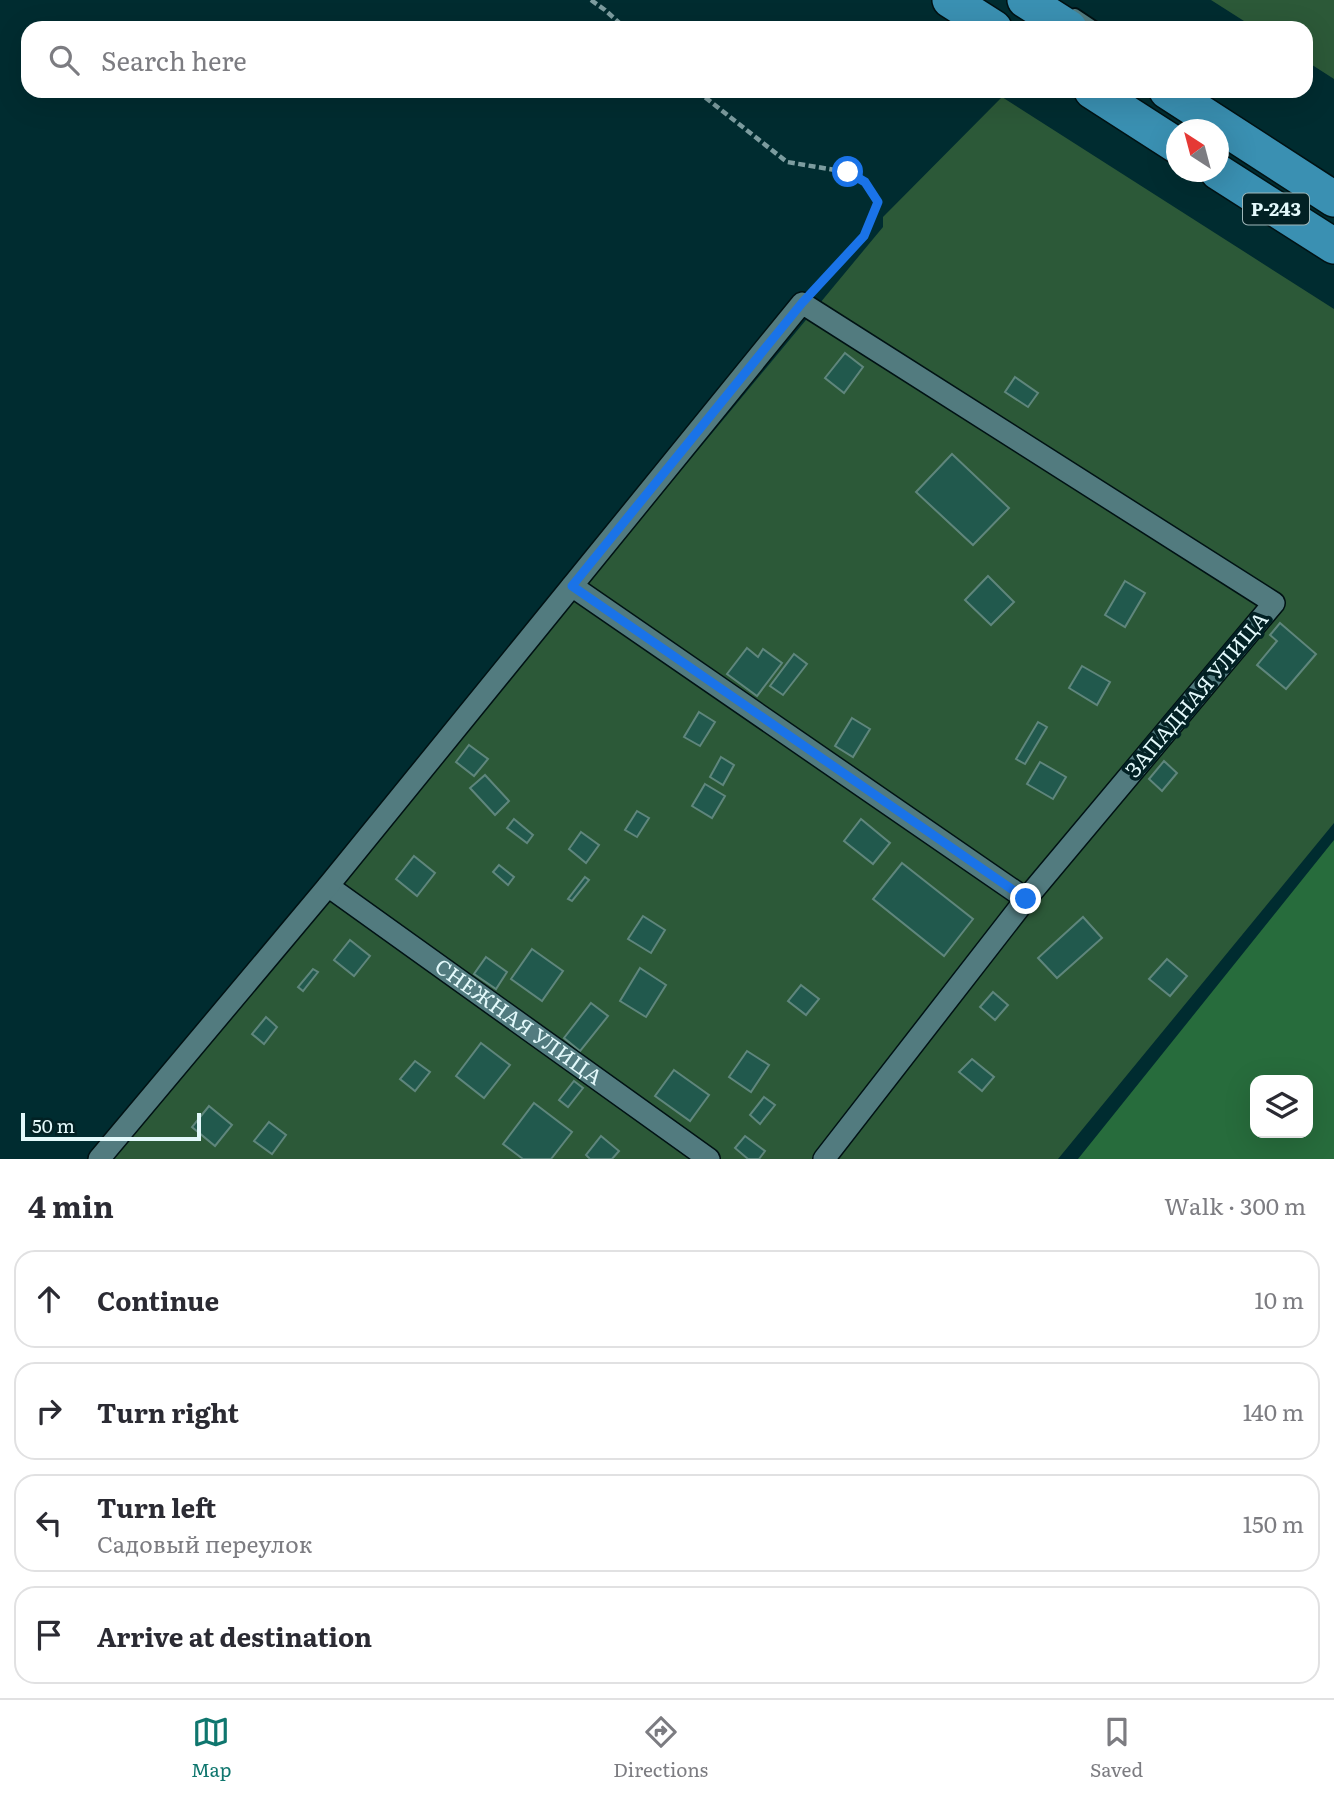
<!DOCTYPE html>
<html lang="en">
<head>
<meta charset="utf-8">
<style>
	:root { --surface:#fff; --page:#f7f7f7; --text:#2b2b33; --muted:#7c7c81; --line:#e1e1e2; --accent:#0f766e }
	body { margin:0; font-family:Literata,serif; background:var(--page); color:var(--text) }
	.controls { position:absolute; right:21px; bottom:21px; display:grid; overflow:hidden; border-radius:14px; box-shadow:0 7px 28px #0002 }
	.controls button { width:63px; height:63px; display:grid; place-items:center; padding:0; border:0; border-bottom:2px solid var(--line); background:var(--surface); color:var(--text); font:35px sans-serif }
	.compass { position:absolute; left:1166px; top:119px; width:63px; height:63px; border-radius:50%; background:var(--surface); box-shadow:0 7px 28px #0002; rotate:324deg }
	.scale { position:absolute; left:21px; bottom:18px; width:180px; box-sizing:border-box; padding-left:7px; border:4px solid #e3f9fb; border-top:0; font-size:19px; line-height:24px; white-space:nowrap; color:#e3f9fb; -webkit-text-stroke:5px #022124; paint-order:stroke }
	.stop { position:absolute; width:21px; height:21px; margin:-16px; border:5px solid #1a73e8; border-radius:50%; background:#fff }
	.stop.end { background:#1a73e8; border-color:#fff; box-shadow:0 2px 7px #0008 }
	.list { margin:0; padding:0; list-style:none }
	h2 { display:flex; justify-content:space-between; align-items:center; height:91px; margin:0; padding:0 28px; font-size:30px }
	h2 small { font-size:23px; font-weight:400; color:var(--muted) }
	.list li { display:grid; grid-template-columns:46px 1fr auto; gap:21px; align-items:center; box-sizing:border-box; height:98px; margin:0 14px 14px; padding:0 14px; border:2px solid var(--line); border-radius:21px }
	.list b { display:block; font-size:26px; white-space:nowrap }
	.list p { margin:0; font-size:23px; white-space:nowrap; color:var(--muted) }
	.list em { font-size:23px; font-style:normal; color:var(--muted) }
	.icon { flex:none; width:38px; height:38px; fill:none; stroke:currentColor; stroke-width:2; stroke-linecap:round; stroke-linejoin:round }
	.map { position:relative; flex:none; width:1334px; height:1159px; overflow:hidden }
	.search { position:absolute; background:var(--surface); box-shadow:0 7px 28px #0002; left:21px; right:21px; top:21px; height:77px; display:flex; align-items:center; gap:18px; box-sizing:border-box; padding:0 24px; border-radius:21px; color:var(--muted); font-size:26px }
	.sheet { height:539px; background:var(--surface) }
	nav { display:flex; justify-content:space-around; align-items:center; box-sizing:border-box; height:98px; border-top:2px solid var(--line); background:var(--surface); font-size:19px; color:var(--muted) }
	nav a { display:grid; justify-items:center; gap:4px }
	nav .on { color:var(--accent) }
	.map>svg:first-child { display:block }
	.green { fill:#2c5938 }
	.forest { fill:#276c3c; fill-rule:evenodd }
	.building { fill:#21594d; stroke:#5f867c; stroke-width:2 }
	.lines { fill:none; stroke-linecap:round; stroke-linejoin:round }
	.service-casing { stroke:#001214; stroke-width:14 }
	.minor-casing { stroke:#001214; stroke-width:24 }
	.trunk-casing { stroke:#001214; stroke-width:38 }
	.path { stroke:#7c9c9f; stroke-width:4.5; stroke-dasharray:7 3.5; stroke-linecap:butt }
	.service { stroke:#527b7f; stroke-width:10 }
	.minor { stroke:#527b7f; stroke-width:21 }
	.trunk { stroke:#3a90b2; stroke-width:35 }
	.route { stroke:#1a73e8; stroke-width:9 }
	.labels { text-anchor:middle; stroke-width:7; stroke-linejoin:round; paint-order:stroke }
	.shield { fill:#022124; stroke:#a0b8ba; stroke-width:2 }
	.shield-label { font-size:19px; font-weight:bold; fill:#e3f9fb }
	.street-label { font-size:21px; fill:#e3f9fb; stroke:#022124 }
</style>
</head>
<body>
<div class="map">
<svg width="1334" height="1159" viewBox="0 0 1334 1159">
	<rect width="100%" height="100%" fill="#002c30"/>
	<g class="green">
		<polygon points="1211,0 1334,0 1334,79 1306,61 1306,28 1255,28"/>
		<polygon points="1002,97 1334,309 1334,823 1058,1159 110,1159 883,227 883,217"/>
	</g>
	<path class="forest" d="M1334,840v319h-256zM1255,1080h53v53h-53z"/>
	<g class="building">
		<polygon points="845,353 863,367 844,393 825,378"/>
		<polygon points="1015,377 1038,393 1028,407 1005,392"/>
		<polygon points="952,454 1009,508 973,545 916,492"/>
		<polygon points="988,576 1014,602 991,625 965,600"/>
		<polygon points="1125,581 1145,593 1125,627 1105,615"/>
		<polygon points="1280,623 1316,654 1286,689 1257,665 1277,641 1270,635"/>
		<polygon points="747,648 758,657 763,649 782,663 757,696 727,674"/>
		<polygon points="794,654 807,664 783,695 770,686"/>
		<polygon points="1082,666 1110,682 1097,705 1069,688"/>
		<polygon points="699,712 715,722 700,746 684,737"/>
		<polygon points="852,718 870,729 853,757 835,746"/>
		<polygon points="1038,722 1047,727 1025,764 1016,759"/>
		<polygon points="469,745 488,759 474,776 456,762"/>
		<polygon points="721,757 734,765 723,785 710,777"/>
		<polygon points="1164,761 1177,773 1162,791 1149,779"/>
		<polygon points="1040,762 1066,777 1053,799 1027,784"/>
		<polygon points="485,775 509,801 495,815 470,788"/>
		<polygon points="705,784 725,796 712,818 692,806"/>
		<polygon points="637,811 649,818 637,837 625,830"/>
		<polygon points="514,819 533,835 527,843 507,828"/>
		<polygon points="861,819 890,843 873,864 844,841"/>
		<polygon points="581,832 599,845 586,863 569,849"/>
		<polygon points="414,856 435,873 417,896 396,879"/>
		<polygon points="902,863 973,919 944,956 873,899"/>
		<polygon points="499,865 514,877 508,885 493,872"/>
		<polygon points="585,877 589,880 572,901 568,899"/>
		<polygon points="643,916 665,930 651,953 628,939"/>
		<polygon points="1083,917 1102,938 1057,978 1038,958"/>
		<polygon points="350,940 370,956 354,976 334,960"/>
		<polygon points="532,949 563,971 542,1001 511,979"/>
		<polygon points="486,957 507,972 496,989 474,974"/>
		<polygon points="1167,959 1187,976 1170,996 1149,979"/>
		<polygon points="640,968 666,985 646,1017 620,1001"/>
		<polygon points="313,969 318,972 303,991 298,987"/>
		<polygon points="801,985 819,999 806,1015 788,1001"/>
		<polygon points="993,992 1008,1005 995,1020 980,1007"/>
		<polygon points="591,1003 608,1016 580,1051 564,1038"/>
		<polygon points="266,1017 277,1027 264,1044 252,1034"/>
		<polygon points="481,1043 510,1065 484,1098 456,1076"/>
		<polygon points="747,1051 769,1065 751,1092 729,1077"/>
		<polygon points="972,1059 994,1077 982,1091 959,1072"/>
		<polygon points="415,1061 430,1072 415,1091 400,1079"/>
		<polygon points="674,1070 709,1095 690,1121 655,1096"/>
		<polygon points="574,1081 583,1088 568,1107 559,1100"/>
		<polygon points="764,1097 775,1105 760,1124 750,1115"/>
		<polygon points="534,1103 572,1132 551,1159 523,1159 503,1144"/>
		<polygon points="209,1106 232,1125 215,1146 192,1127"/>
		<polygon points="269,1122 286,1135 272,1154 254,1141"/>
		<polygon points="601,1136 619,1151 612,1159 590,1159 586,1155"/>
		<polygon points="745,1136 765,1151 759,1159 748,1159 735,1148"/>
	</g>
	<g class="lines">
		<g class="service-casing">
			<polyline id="service" points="1075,14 1096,28"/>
		</g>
		<g class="minor-casing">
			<g id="minor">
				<polyline points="572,586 1026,899"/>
				<path id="s1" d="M328,886l381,273"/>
				<polyline points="99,1159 328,886 802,303 1274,603 1026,899 824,1159"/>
			</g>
		</g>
		<g class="trunk-casing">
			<g id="trunk">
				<polyline points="950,0 994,28"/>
				<polyline points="1025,0 1069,28"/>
				<polyline points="1092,91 1176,145"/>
				<polyline points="1167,91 1334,199"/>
				<polyline points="1218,172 1334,246"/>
			</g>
		</g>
		<g class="path">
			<polyline points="591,0 605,10 625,28"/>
			<polyline points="697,91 787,162 847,172 865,182 878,202 864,236 817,287"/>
		</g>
		<use href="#service" class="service"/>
		<use href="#minor" class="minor"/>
		<use href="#trunk" class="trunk"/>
	</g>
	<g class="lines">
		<polyline class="route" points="848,172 865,182 878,202 864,236 802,303 572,586 1026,899"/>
	</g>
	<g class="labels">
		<rect class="shield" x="1243" y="193.5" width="66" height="31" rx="5"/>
		<g class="shield-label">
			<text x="1276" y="216">Р-243</text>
		</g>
		<g class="street-label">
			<text transform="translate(1197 695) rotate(-50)" y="7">ЗАПАДНАЯ УЛИЦА</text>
			<text dy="7" stroke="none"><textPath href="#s1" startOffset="234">СНЕЖНАЯ УЛИЦА</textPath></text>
		</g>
	</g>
</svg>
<div class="controls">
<button><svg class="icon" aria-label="layers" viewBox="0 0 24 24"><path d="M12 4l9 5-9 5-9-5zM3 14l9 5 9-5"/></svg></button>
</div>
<svg class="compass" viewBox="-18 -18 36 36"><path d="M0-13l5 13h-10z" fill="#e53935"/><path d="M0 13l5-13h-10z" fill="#7c7c81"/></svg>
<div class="scale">50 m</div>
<div class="stop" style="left:848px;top:172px"></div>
<div class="stop end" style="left:1026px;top:899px"></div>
<div class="search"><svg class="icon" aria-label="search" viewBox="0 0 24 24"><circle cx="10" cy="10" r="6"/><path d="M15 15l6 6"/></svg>Search here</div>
</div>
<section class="sheet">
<h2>4 min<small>Walk · 300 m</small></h2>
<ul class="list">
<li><svg class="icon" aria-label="ahead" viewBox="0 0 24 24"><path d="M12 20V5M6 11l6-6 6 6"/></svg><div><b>Continue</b></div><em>10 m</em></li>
<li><svg class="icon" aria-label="right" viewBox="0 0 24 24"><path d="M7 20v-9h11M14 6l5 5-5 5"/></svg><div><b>Turn right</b></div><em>140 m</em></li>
<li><svg class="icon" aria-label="left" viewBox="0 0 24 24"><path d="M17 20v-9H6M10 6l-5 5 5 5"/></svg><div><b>Turn left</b><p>Садовый переулок</p></div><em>150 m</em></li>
<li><svg class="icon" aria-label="arrive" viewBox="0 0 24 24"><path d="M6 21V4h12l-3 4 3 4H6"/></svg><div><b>Arrive at destination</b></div></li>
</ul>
</section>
<nav>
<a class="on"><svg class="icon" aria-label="map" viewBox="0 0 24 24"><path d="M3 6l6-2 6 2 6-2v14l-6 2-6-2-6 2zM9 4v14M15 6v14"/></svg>Map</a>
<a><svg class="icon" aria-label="directions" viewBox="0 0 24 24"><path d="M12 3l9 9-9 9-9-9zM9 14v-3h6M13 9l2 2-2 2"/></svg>Directions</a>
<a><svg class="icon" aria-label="saved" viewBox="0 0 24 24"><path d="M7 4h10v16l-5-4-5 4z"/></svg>Saved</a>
</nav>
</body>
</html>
